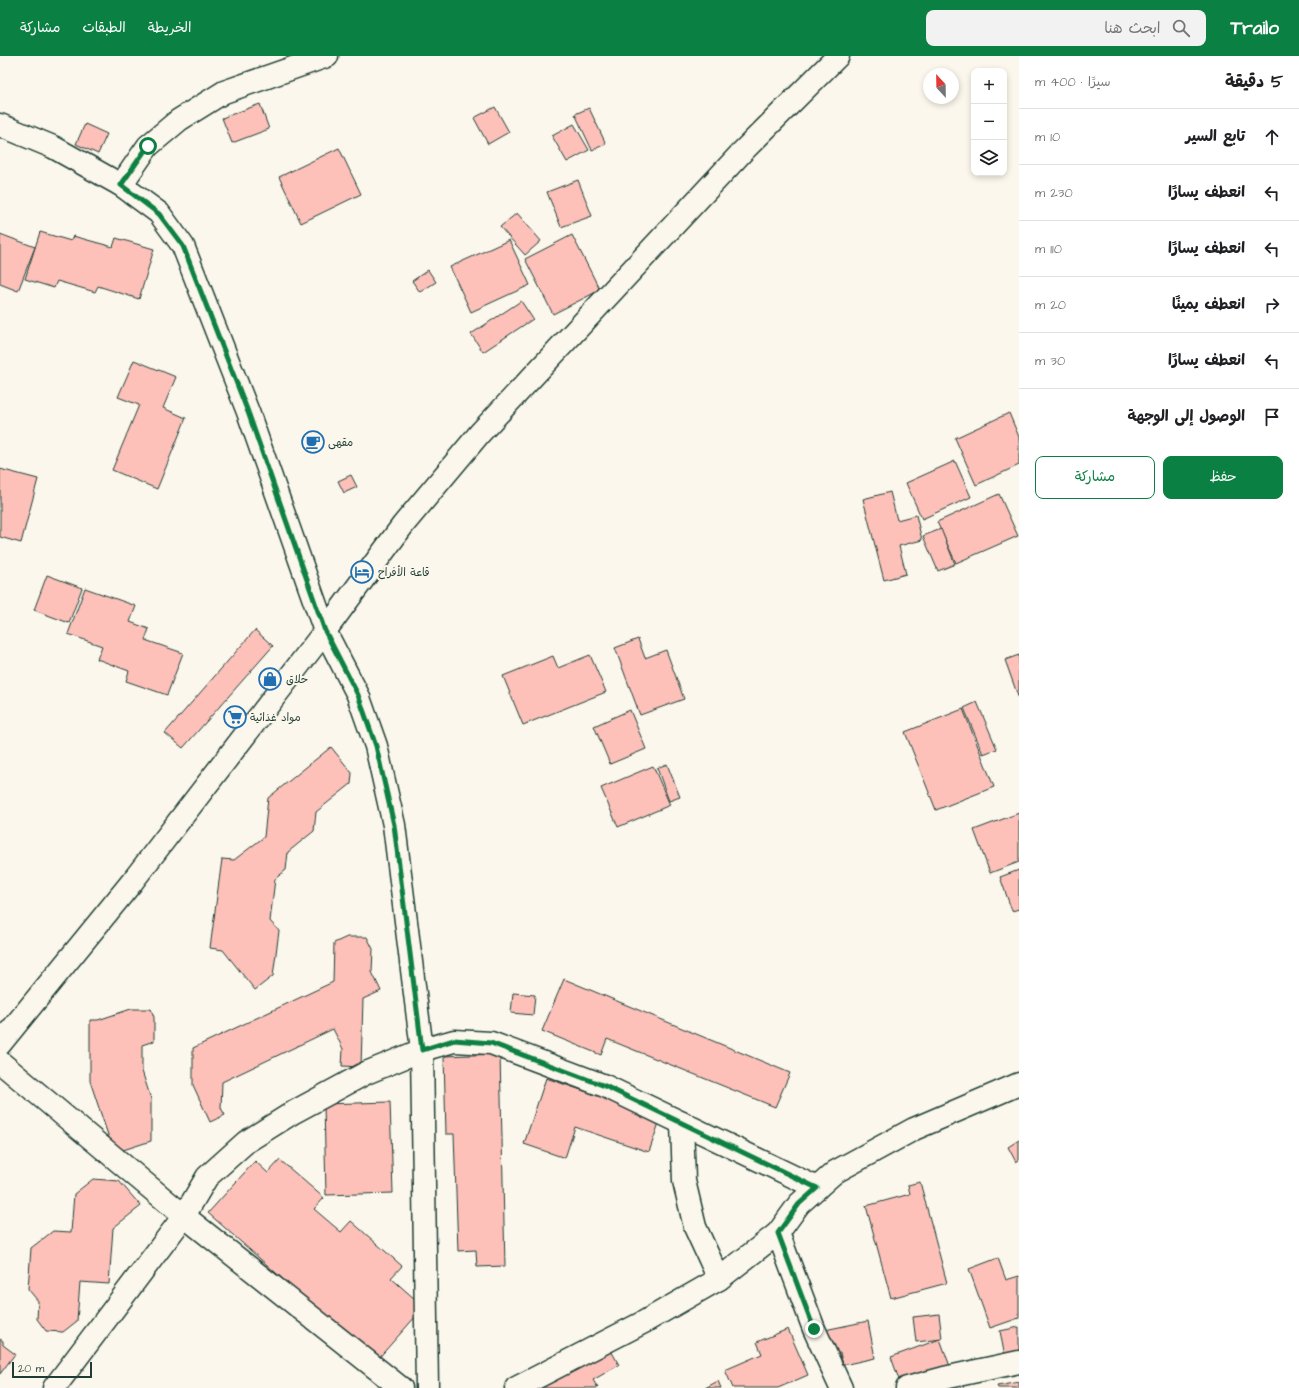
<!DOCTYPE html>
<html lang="ar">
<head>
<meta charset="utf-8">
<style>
	:root { --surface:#fff; --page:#f2f2f2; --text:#202124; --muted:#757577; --line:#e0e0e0; --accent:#0b8043 }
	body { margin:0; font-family:"Architects Daughter","Playpen Sans Arabic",sans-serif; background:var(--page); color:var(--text); direction:rtl }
	.controls { position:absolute; right:12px; top:12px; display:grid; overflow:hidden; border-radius:8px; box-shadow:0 2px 6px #0003 }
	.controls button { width:36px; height:36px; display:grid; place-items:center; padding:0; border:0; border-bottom:1px solid var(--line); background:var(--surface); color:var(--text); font:20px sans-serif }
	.compass { position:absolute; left:923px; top:12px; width:36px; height:36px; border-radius:50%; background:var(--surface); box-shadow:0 2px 6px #0003; rotate:338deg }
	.scale { position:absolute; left:12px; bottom:10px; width:80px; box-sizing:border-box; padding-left:4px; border:2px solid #1f3d34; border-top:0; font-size:11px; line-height:14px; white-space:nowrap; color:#1f3d34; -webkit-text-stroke:3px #fbf7ec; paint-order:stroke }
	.stop { position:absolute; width:12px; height:12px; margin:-9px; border:3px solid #0b8043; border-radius:50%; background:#fff }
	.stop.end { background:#0b8043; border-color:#fff; box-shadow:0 1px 4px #0008 }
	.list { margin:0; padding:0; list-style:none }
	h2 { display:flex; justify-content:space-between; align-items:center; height:52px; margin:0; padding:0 16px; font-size:17px }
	h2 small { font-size:13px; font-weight:400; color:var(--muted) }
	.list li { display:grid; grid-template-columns:26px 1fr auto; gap:12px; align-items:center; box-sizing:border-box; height:56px; padding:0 16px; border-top:1px solid var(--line) }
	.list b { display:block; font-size:15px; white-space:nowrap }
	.list em { font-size:13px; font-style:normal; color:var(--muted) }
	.actions { display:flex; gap:8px; padding:12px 16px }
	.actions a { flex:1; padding:9px 0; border:1px solid var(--accent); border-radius:8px; text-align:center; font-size:14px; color:var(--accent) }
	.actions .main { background:var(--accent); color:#fff }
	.icon { flex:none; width:22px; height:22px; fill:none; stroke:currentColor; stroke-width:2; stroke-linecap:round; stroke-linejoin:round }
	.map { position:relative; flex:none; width:1019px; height:1332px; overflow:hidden; direction:ltr }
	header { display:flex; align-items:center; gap:24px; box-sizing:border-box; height:56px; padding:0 20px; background:var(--accent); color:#fff }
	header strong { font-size:19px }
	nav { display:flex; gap:22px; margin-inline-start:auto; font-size:14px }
	.search { width:280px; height:36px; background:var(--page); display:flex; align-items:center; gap:10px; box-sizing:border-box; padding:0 14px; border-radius:8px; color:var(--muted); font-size:15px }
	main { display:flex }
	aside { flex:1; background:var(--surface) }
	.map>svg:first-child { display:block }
	.building { fill:#fdc1b9; stroke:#1f3d34 }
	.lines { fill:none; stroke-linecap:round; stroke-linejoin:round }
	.minor-casing { stroke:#1f3d34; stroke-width:25 }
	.tertiary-casing { stroke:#1f3d34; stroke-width:25 }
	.minor { stroke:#fbf7ec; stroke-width:22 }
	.tertiary { stroke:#fbf7ec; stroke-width:22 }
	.route { stroke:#0b8043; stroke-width:5 }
	.labels { text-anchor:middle; stroke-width:4; stroke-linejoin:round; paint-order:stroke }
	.poi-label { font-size:11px; fill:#1f3d34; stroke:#fbf7ec; text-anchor:start }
</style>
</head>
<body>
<header>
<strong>Trailo</strong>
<div class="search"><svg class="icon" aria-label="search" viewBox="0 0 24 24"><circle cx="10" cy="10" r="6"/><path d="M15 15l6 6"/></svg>ابحث هنا</div>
<nav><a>الخريطة</a><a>الطبقات</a><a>مشاركة</a></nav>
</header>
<main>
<aside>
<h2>5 دقيقة<small>سيرًا · 400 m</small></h2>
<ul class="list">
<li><svg class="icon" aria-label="ahead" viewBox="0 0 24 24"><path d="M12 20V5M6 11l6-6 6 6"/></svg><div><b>تابع السير</b></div><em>10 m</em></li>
<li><svg class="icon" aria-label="left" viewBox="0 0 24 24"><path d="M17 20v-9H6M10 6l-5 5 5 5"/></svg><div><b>انعطف يسارًا</b></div><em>230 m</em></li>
<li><svg class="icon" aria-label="left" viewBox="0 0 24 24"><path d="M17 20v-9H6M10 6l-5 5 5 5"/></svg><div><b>انعطف يسارًا</b></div><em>110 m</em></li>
<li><svg class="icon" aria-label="right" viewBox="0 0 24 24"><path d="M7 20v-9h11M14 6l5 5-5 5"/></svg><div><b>انعطف يمينًا</b></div><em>20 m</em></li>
<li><svg class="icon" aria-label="left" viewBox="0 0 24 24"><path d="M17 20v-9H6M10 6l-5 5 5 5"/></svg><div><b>انعطف يسارًا</b></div><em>30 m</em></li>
<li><svg class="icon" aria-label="arrive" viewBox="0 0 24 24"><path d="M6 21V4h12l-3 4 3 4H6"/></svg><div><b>الوصول إلى الوجهة</b></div></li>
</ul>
<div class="actions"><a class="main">حفظ</a><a>مشاركة</a></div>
</aside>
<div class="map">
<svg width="1019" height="1332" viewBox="0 0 1019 1332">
	<rect width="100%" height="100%" fill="#fbf7ec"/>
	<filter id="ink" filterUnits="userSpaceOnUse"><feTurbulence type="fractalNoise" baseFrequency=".025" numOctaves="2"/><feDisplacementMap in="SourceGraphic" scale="8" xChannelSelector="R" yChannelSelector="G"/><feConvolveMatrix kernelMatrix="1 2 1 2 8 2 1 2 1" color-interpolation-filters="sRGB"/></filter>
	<g filter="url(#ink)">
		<g class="building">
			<polygon points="260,48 269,73 232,87 222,62"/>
			<polygon points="495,51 509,76 488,88 474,62"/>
			<polygon points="589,52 606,88 592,94 575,58"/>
			<polygon points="85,68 107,78 98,98 76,88"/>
			<polygon points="574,68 589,94 567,106 552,80"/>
			<polygon points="339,92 361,138 301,167 279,121"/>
			<polygon points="578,124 592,160 561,171 547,136"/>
			<polygon points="517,157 541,185 525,199 500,171"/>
			<polygon points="40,176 71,185 73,180 113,191 116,182 154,193 139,243 98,230 95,236 57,225 54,232 25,223"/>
			<polygon points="0,178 35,191 18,235 0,228"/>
			<polygon points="572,179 600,234 553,258 525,203"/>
			<polygon points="509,184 530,229 471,256 450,211"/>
			<polygon points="428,214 436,226 420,236 412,225"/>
			<polygon points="521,245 533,263 483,296 471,278"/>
			<polygon points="134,304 176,321 163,352 186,362 157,433 112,414 139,349 118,341"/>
			<polygon points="1009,357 1019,381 1019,409 976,429 955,382"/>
			<polygon points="955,405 971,441 922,463 906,427"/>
			<polygon points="0,413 38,423 21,487 0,481"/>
			<polygon points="351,419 357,431 344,437 338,425"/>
			<polygon points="890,436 897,464 916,459 922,484 899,490 906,518 884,524 863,443"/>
			<polygon points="999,438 1018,480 956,507 937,466"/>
			<polygon points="941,473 955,508 938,515 923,480"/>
			<polygon points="47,519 82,532 69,567 34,554"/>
			<polygon points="85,532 136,550 130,566 149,573 145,584 183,597 167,639 126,625 129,615 97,603 102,590 68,578"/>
			<polygon points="255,574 273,590 183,692 165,677"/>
			<polygon points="638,583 645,602 666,594 684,643 640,659 615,592"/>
			<polygon points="590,599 606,636 523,669 503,620 553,600 558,612"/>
			<polygon points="1019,599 1019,643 1005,604"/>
			<polygon points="977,646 997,693 983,698 964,652"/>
			<polygon points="963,653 994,731 936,754 905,676"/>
			<polygon points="630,654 646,693 610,708 594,670"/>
			<polygon points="331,691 352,717 351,728 316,756 314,775 288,796 286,814 275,823 270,865 279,875 273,920 255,934 223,894 210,892 222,803 234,804 264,781 268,742"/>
			<polygon points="667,708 680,741 669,745 657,712"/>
			<polygon points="653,710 670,749 618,771 601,732"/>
			<polygon points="1019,757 1019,806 990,817 974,774"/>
			<polygon points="1019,814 1019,853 1012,855 1000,821"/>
			<polygon points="347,881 367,881 373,893 372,916 381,935 363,943 361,1011 342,1010 343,993 333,973 222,1026 221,1052 225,1059 210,1066 193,1029 193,992 333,926 334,887"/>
			<polygon points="564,923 790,1017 775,1051 607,983 601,999 542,975"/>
			<polygon points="513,937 535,939 533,959 511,957"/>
			<polygon points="131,953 151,953 154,961 154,985 142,989 142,1015 151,1043 151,1085 114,1097 90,1025 90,964 98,964"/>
			<polygon points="500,998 505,1210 477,1211 476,1194 458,1195 454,1078 446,1078 444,1000"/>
			<polygon points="546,1022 661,1061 649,1096 575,1071 565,1102 524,1088"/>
			<polygon points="390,1046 393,1137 326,1139 324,1048"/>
			<polygon points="1019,1084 1019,1104 1016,1106 1008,1091"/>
			<polygon points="280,1104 324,1142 314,1153 341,1176 351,1165 402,1210 391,1222 424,1251 376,1305 208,1157 255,1105 268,1117"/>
			<polygon points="93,1123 119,1125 141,1150 113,1172 109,1228 80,1226 77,1265 63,1276 46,1275 37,1263 38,1245 28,1233 31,1192 53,1175 71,1176 74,1138"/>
			<polygon points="920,1126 947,1227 891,1242 866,1150 910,1138 908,1129"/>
			<polygon points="998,1202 1006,1224 1019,1220 1019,1262 990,1272 969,1213"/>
			<polygon points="939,1258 942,1283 916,1286 913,1261"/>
			<polygon points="868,1265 875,1302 843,1309 840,1297 825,1300 820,1275"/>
			<polygon points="1019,1271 1019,1310 1007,1312 1000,1275"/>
			<polygon points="788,1273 808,1319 778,1332 733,1332 725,1314 762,1298 757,1286"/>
			<polygon points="602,1278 619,1309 593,1324 598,1332 506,1332"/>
			<polygon points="0,1283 3,1285 3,1289 15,1298 0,1318"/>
			<polygon points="940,1283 955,1324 902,1332 891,1301"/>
			<polygon points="718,1325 721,1332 705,1332"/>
			<polygon points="1019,1326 1019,1332 998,1332 997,1330"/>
		</g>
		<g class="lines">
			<g class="minor-casing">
				<g id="minor">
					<polyline points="121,129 148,90 179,64 224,36 327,0"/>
					<polyline points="0,1006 184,1160 401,1332"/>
					<polyline points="682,1067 684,1125 695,1171 719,1223"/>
					<polyline points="778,1177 814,1273 841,1332"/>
					<polyline points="54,1332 184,1160 207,1121 246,1086 294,1056 366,1017 422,994 454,985 491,987 605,1030 817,1132"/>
					<polyline points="427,1332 422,994 394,769 376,690 358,639 325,575 403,469 480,377 743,95 838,0"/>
					<polyline points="516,1332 644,1266 719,1223 778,1177 799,1148 835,1116 914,1073 1019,1028"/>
					<polyline points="907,1332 944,1322 1019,1306"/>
				</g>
			</g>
			<g class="tertiary-casing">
				<polyline id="tertiary" points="0,69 53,91 121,129 159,157 183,190 248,356 325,575 132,826 0,988"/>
			</g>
			<use href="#minor" class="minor"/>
			<use href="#tertiary" class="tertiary"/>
		</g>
	</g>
	<g class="lines" filter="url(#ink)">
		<polyline class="route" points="148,90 121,129 159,158 183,190 248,356 325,575 358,639 376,690 394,769 422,994 454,984 491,987 605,1030 817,1132 799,1148 778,1177 814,1273"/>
	</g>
	<defs>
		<g id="cafe-ring" transform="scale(1.15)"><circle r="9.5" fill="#fbf7ec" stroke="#1f6fb2" stroke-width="1.5"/><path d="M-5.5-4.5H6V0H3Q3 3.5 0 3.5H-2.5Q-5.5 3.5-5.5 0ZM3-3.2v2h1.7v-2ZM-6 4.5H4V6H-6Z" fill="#1f6fb2"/></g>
		<g id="hotel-ring" transform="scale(1.15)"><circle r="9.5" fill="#fbf7ec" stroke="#1f6fb2" stroke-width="1.5"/><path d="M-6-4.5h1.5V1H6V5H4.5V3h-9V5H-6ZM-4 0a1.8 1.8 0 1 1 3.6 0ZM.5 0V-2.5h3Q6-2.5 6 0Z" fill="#1f6fb2"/></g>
		<g id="shop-ring" transform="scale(1.15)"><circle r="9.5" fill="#fbf7ec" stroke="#1f6fb2" stroke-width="1.5"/><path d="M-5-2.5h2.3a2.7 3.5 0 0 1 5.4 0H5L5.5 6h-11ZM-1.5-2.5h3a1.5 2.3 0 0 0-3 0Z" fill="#1f6fb2"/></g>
		<g id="supermarket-ring" transform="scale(1.15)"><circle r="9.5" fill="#fbf7ec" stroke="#1f6fb2" stroke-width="1.5"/><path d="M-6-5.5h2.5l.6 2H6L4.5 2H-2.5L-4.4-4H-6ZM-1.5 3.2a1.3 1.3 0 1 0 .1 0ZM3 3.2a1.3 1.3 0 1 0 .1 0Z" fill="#1f6fb2"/></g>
	</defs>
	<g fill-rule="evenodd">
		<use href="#cafe-ring" x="313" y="386"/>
		<use href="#hotel-ring" x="362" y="516"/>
		<use href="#shop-ring" x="270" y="623"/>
		<use href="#supermarket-ring" x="235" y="661"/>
	</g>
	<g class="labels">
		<g class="poi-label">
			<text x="328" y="390">مقهى</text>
			<text x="378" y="520">قاعة الأفراح</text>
			<text x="286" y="627">حلاق</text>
			<text x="250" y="665">مواد غذائية</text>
		</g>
	</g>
</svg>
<div class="controls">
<button>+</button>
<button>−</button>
<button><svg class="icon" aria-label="layers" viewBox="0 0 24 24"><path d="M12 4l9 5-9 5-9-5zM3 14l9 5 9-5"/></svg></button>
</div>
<svg class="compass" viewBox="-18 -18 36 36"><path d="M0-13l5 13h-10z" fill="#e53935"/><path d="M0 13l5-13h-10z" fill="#757577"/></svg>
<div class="scale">20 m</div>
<div class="stop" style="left:148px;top:90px"></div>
<div class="stop end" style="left:814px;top:1273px"></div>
</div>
</main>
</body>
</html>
